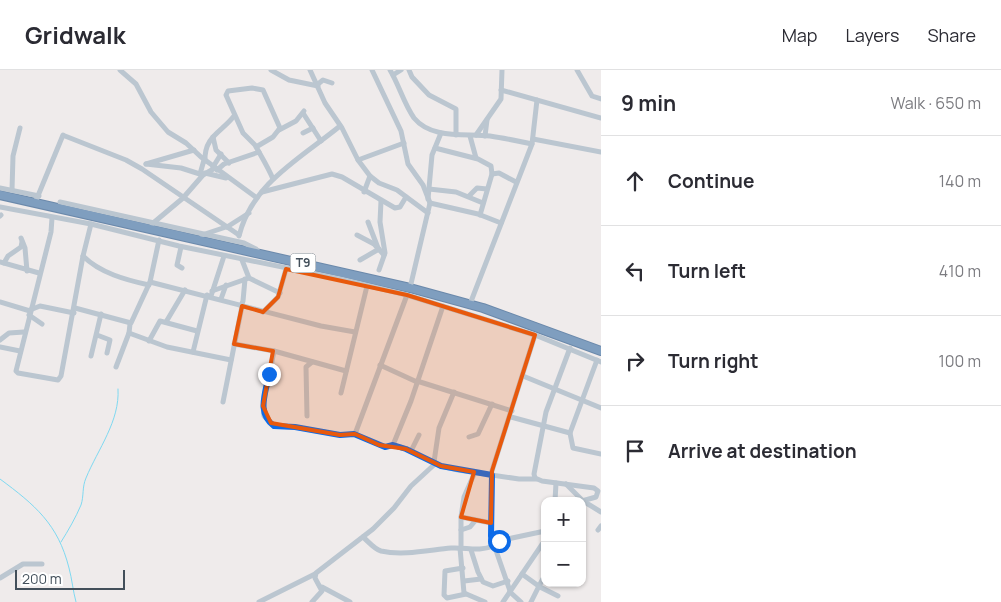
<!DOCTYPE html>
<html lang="en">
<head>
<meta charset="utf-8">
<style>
	:root { --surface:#fff; --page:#f2f2f3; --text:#2b2b33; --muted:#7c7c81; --line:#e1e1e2 }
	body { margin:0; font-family:Manrope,sans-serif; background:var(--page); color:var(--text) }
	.controls { position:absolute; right:15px; bottom:15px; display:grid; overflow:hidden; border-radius:10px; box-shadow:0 1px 4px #0004 }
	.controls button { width:45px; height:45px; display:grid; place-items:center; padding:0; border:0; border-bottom:1px solid var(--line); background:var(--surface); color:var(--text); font:25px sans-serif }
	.scale { position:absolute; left:15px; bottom:12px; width:110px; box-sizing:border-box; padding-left:5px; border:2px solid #434f5a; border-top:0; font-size:14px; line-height:18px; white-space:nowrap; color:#434f5a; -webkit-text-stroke:4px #fff; paint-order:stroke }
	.stop { position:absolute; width:15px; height:15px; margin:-11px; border:4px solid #0d6be8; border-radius:50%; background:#fff }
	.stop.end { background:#0d6be8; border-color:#fff; box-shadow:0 1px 5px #0008 }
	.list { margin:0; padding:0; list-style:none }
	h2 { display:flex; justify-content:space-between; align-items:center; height:65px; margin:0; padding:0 20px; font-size:21px }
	h2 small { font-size:16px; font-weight:400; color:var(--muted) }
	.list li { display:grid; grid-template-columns:32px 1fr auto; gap:15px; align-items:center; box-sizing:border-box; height:90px; padding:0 20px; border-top:1px solid var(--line) }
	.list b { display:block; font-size:19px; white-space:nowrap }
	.list em { font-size:16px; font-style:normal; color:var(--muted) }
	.icon { flex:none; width:28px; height:28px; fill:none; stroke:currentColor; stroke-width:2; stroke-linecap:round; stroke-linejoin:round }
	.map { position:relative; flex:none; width:601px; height:532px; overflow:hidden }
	header { display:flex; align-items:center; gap:30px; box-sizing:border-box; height:70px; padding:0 25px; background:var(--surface); border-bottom:1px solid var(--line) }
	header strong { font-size:24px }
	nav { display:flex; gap:28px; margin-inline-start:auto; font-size:18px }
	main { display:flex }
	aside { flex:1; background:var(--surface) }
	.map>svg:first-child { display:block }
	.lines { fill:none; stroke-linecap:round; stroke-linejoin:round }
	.stream { stroke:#7fd9f1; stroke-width:1 }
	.highway-casing { stroke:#6b89ab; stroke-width:10 }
	.minor { stroke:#bbc6d0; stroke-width:5 }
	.highway { stroke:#7f9ebf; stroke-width:8 }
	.route { stroke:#0d6be8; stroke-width:6 }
	.marked { fill:#e8590c; fill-opacity:0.2; stroke:#e8590c; stroke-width:4; stroke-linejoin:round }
	.labels { text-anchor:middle; stroke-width:5; stroke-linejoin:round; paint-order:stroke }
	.shield { fill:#fff; stroke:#7b848c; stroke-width:1 }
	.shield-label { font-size:12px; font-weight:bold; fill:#434f5a }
</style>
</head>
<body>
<header>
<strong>Gridwalk</strong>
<nav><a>Map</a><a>Layers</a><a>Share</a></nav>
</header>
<main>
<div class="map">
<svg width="601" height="532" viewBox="0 0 601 532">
	<rect width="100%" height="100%" fill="#efebeb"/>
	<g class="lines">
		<g class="stream">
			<path d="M0,409c35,26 58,45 69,89 3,11 4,23 7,34"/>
			<path d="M61,472c7,-11 15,-25 20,-37 3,-9 1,-18 5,-27 12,-29 34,-57 32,-89"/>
		</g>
		<g class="highway-casing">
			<polyline id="highway" points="0,125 410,218 483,238 601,281"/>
		</g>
		<g class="minor">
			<polyline points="120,0 136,14 151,42 168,62 186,73 201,87 257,128"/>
			<polyline points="271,0 289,10 318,16"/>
			<polyline points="310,0 325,33 342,58 358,90 370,106 379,113 397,120 428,143"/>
			<polyline points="372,0 401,61 408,94 423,115 430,133 410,218"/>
			<path d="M390,0c9,15 14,34 24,48 18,22 53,15 76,18 14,2 28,5 42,8"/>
			<polyline points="409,0 412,7 429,25 456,39 456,65"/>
			<polyline points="577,0 592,26 601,29"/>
			<polyline points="393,5 401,0"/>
			<polyline points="318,14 323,10 332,13"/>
			<polyline points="501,20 601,48"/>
			<polyline points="303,43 321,71"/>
			<polyline points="279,60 296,51 304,41"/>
			<polyline points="303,63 313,58"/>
			<polyline points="476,65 501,29 502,0"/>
			<polyline points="65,66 126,90 142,99 239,165"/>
			<polyline points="470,66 476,88"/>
			<polyline points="485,66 487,50"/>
			<polyline points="213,67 216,80 229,93"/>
			<polyline points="533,69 601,82"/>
			<path d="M256,77l17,-10 7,-9 -17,-38 -11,-2 -24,3 -2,4 17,38 12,12c6,11 13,22 18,34"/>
			<polyline points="435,78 478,89 491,96 492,104 480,145"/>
			<polyline points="358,90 404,73"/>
			<path d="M205,91c-1,-25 17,-29 29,-45"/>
			<polyline points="146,94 181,98 203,105"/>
			<polyline points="146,94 194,80"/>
			<polyline points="213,97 221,84"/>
			<polyline points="217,100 224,94 259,82"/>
			<polyline points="205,103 226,108"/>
			<polyline points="200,104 204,90"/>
			<polyline points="492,104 499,103 516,112"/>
			<polyline points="0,118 39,126"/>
			<polyline points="429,119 456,122 483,133"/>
			<polyline points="12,120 13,86 20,58"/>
			<polyline points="262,122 332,104 342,107 395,138 400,137 406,127"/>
			<polyline points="364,122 370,106"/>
			<polyline points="469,126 477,118 487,119"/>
			<polyline points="428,129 432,85 441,63"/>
			<polyline points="60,132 244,173 256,179 259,183"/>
			<polyline points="35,133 63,65"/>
			<polyline points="430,133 478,144 501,153"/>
			<polyline points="0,137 91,154 179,176 341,209 407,225 535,265 601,292"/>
			<polyline points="0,146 1,145"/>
			<polyline points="52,148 51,162 16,301 18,303 58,310 61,306 83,186 91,154"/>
			<polyline points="368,152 378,178"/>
			<polyline points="152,154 183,128 203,105 215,98"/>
			<polyline points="227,157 249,143"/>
			<polyline points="202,165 226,157"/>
			<polyline points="357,165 374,174 384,185"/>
			<path d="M239,166c13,-53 62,-78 101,-110"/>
			<polyline points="21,168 25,178 27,201"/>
			<polyline points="181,177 177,195 182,198"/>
			<path d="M83,186c17,17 43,24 66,29"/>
			<polyline points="242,190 249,208 280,223"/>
			<polyline points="360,190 379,179"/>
			<polyline points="0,192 39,203"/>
			<polyline points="4,193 8,186 21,177 22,172"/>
			<polyline points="379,200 385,183 380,152 381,131"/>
			<polyline points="150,212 321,256 355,262"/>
			<polyline points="212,221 249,208"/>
			<polyline points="211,226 224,186"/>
			<polyline points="221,229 226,215"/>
			<polyline points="0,232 30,241"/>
			<polyline points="470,234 532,74 537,30"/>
			<polyline points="241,236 243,231 245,209"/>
			<polyline points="75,238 131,253 150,212 159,170"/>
			<polyline points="30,240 40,236 74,243"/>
			<polyline points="263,242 278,227 286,199"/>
			<polyline points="29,245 42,254"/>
			<polyline points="166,252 185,220"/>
			<polyline points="129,263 167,277 231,290"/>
			<polyline points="97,265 110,270 107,283"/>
			<polyline points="0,270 9,263 24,262"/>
			<polyline points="149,271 160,251 197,261"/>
			<polyline points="234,274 274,281 346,301"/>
			<polyline points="0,277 20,281"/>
			<polyline points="570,278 546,342 534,404 535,408 542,411 594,418 598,421 596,427 582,431"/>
			<polyline points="274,281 263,336 264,346 274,356 295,357 340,365 354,364 385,377 393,375 406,379 441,396 458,400 519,409 536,409"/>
			<polyline points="193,282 207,225"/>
			<polyline points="91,286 101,244"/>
			<polyline points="380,295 417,312"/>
			<polyline points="116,297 129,263 130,254"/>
			<polyline points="523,306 601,338"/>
			<polyline points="417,311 512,341"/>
			<polyline points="341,323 367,216"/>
			<polyline points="223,332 242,236"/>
			<polyline points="307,346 306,297 312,292"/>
			<polyline points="511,347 570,363 597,290"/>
			<polyline points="570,363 573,378 601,384"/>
			<polyline points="355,364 407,225"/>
			<polyline points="469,367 478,364 492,334"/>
			<polyline points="393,375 411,331 443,236"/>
			<polyline points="411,381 419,365"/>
			<polyline points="434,392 439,358 454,322"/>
			<polyline points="491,404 535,265"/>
			<polyline points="492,405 491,466 510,521"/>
			<polyline points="566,414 583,431 601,442"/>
			<polyline points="555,431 556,413"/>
			<polyline points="461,447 491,453"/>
			<polyline points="461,460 470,457 475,451"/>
			<polyline points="598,460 601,456"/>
			<path d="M363,467c6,5 11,12 18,14 22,5 48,-1 70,-3 15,-1 28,4 42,-2"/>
			<polyline points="493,472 545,461"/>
			<polyline points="460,478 464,523 485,532"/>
			<polyline points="461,478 461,447 464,427 475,402"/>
			<polyline points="471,480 478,502 483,512 493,516 508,511"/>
			<polyline points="463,498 445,501 444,525 447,528 466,524"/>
			<polyline points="522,504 540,517 558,526"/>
			<polyline points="0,508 23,494 42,494"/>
			<polyline points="464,511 481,509"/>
			<polyline points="539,516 545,505"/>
			<polyline points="322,517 350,532"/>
			<polyline points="510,522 521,532"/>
			<polyline points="259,532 315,504"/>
			<polyline points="312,532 322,521 315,508 316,503 373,459 394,438 411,416 436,393"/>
			<polyline points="503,532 545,470"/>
			<polyline points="531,532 539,516"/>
		</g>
		<use href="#highway" class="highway"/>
	</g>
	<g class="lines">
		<path class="route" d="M269,304c-3,18 -13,39 5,52l21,1 45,8 14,-1 31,13 8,-2 13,4 35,17 51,9 -1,61 1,6 7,-1"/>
	</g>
	<path class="marked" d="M286,199l121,26 128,40 -43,136 -1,52 -30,-6 13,-45 -33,-6 -35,-17 -27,-4 -24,-11 -15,1 -69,-12 -8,-17 10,-55 -39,-7 8,-38 21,6 15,-15z"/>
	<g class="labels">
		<rect class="shield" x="290.5" y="183.5" width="25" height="19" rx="4"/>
		<g class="shield-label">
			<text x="303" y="197">T9</text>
		</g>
	</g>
</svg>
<div class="controls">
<button>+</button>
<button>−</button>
</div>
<div class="scale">200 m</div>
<div class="stop" style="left:499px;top:471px"></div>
<div class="stop end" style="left:269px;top:304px"></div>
</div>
<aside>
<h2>9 min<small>Walk · 650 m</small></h2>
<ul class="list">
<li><svg class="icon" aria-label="ahead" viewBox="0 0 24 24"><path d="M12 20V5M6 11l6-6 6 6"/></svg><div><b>Continue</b></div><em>140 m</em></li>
<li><svg class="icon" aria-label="left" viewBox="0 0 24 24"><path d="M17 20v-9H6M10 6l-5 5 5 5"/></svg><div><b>Turn left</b></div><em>410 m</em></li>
<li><svg class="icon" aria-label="right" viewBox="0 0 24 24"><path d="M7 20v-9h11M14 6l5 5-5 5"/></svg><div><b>Turn right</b></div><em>100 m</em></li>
<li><svg class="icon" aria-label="arrive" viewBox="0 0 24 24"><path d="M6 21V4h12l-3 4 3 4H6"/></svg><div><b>Arrive at destination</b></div></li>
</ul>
</aside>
</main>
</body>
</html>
